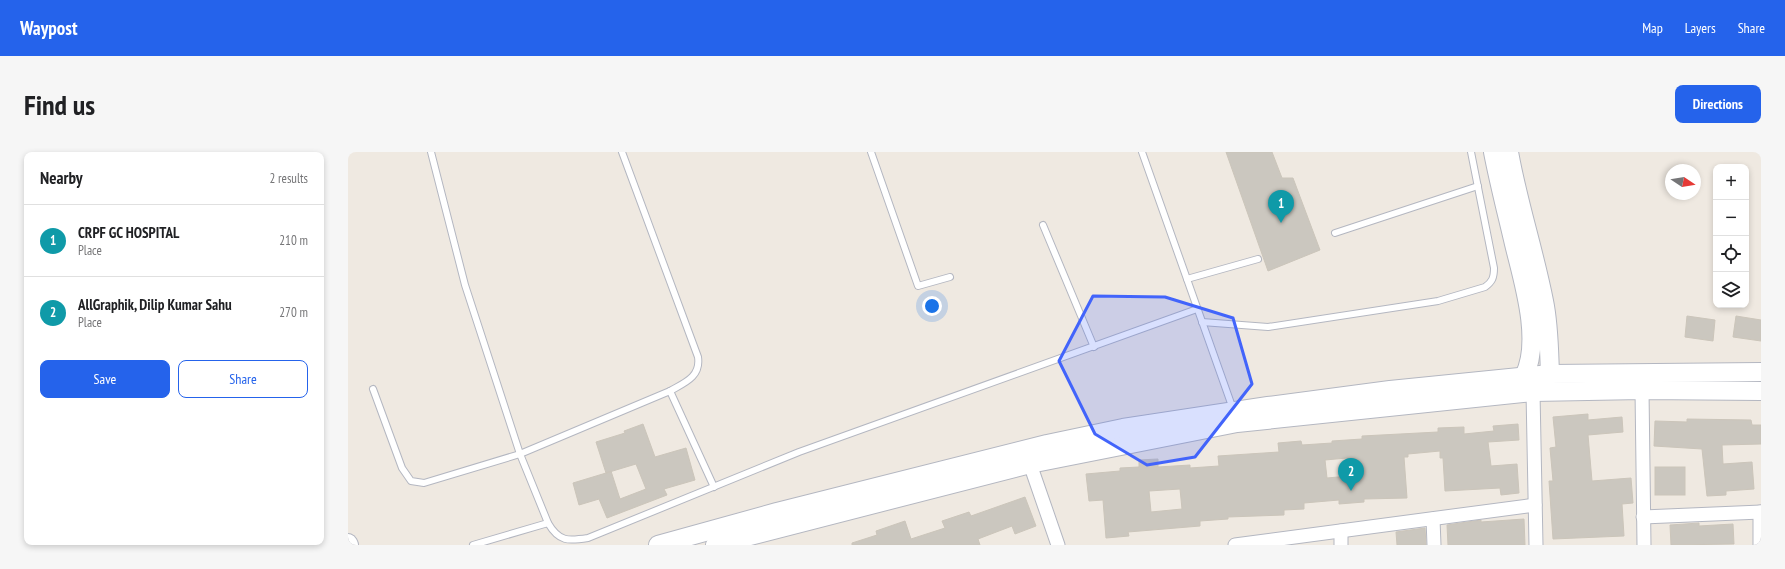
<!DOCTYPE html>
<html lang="en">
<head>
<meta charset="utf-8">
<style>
	:root { --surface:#fff; --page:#f6f6f6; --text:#202124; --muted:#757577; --line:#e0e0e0; --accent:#2563eb }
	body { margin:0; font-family:"PT Sans Narrow",sans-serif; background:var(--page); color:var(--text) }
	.controls { position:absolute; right:12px; top:12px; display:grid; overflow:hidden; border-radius:8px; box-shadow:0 2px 6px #0003 }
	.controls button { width:36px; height:36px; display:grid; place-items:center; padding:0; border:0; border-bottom:1px solid var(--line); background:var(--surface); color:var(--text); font:20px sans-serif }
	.compass { position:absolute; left:1317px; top:12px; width:36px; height:36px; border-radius:50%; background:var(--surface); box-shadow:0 2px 6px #0003; rotate:102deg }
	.you { position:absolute; left:584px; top:154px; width:14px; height:14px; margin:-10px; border:3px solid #fff; border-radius:50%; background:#1a73e8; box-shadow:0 0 0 6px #1a73e833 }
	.badge { display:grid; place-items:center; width:26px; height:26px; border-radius:50%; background:var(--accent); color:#fff; font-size:13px; font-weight:700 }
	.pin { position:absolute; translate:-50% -33px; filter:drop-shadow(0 1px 2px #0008) }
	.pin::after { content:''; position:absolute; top:21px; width:14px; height:12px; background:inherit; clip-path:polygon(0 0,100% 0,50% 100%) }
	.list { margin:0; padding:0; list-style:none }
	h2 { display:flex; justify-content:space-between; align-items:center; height:52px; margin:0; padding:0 16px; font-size:17px }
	h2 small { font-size:13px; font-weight:400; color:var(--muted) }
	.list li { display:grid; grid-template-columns:26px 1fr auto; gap:12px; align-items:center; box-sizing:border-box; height:72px; padding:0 16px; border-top:1px solid var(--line) }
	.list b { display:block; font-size:15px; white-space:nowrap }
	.list p { margin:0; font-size:13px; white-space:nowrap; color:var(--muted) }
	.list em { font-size:13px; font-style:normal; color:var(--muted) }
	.actions { display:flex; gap:8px; padding:12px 16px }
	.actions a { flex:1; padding:9px 0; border:1px solid var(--accent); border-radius:8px; text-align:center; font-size:14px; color:var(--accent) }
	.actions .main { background:var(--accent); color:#fff }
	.icon { flex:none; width:22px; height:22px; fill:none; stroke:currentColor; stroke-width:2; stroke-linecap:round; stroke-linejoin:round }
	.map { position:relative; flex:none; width:1413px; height:393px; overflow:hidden; border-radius:8px }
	header { display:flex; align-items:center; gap:24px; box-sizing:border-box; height:56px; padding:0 20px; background:var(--accent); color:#fff }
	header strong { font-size:19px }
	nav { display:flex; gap:22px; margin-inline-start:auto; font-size:14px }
	.intro { display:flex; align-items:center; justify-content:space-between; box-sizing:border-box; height:96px; padding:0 24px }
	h1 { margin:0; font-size:28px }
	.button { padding:10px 18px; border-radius:8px; background:var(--accent); color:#fff; font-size:14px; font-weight:700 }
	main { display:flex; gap:24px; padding:0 24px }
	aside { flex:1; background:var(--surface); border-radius:8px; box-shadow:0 2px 6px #0003 }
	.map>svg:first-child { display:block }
	.building { fill:#cbc7bf; stroke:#cbc5ba; fill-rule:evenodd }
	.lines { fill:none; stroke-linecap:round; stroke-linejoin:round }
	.lane-casing { stroke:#b4b7c1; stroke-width:8 }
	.street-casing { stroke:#b4b7c1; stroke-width:15 }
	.secondary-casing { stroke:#b4b7c1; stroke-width:20 }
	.lane { stroke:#fff; stroke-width:6 }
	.street { stroke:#fff; stroke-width:13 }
	.secondary { stroke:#fff; stroke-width:18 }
	.marked { fill:#4264fb; fill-opacity:0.2; stroke:#4264fb; stroke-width:3; stroke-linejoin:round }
</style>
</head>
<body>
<header>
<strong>Waypost</strong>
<nav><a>Map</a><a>Layers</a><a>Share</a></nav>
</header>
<div class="intro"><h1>Find us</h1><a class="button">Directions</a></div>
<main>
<aside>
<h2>Nearby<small>2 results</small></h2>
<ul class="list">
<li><span class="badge" style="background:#0f9aa8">1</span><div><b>CRPF GC HOSPITAL</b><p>Place</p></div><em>210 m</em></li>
<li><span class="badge" style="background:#0f9aa8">2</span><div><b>AllGraphik, Dilip Kumar Sahu</b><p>Place</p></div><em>270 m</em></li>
</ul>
<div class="actions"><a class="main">Save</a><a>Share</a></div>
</aside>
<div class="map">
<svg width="1413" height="393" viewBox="0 0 1413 393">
	<rect width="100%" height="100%" fill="#efe9e1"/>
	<g class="building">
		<polygon points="878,0 924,0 934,26 945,26 972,98 920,119"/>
		<polygon points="1339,164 1367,168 1365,189 1337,185"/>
		<polygon points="1388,164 1413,168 1413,189 1385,185"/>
		<polygon points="1240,262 1240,268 1274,265 1275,280 1240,283 1244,329 1283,326 1285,351 1274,352 1276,384 1205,387 1201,329 1205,329 1202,296 1208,295 1205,265"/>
		<polygon points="1339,267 1403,268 1404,273 1413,273 1413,292 1374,293 1375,312 1404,310 1406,337 1378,339 1378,343 1359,344 1354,297 1306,294 1307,269 1339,270"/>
		<path d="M295,272l12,33 31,-9 9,32 -31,9 3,6 -60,23 -8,-19 -20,6 -6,-22 33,-10 -10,-31 29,-9 -1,-2zM288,312l10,25 -26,10 -9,-28 -5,2z"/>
		<path d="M1170,272l1,16 -31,2 3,24 26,-2 2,29 -18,2 -1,-7 -55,3 -2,-33h-3v-7l-32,3v3h-4l3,41 -43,1v3l-25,2v-4l-35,3v6l-20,1v5l-56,2v2l-28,2v5l-72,6 1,4 -23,2 -3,-38 -14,1 -3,-27 34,-3v-3l19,-1v-7l19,-1v8l32,-2v3l29,-2 -1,-10 61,-4 -1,-9 23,-2 1,4 30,-2v-2l30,-2v-3l76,-4v-4l26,-1v7l30,-3 -1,-5zM999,306l2,18 -22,2 -2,-18zM832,337l2,20 -31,3 -2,-21z"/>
		<rect x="1307" y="315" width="30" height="28"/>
		<polygon points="677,345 688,374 667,382 664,374 630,387 632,393 504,393 504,391 529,383 528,379 557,369 563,387 597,376 594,369 621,360 623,364"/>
		<polygon points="1176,367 1177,393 1100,393 1099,373 1133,368 1133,370"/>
		<polygon points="1351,371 1351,374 1385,372 1386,392 1323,393 1322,373"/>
		<polygon points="1077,376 1078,393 1049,393 1048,380"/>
	</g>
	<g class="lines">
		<g class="lane-casing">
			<g id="lane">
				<path d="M83,0l34,133 55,169 28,69c11,19 20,18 40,15l211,-86 398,-143"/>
				<polyline points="523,0 570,134 602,125"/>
				<polyline points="794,0 885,257"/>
				<polyline points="695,73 746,195"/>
				<polyline points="987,81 1130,34"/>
				<polyline points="839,127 910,107"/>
				<path d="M854,170l66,5 170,-26 47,-14c7,-5 9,-9 9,-19l-23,-116"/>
				<path d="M25,237l29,79 9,13 13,2 96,-29 150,-63c14,-8 31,-14 28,-34l-76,-205"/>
				<polyline points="322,239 366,335"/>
				<polyline points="125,393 200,371"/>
			</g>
		</g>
		<g class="street-casing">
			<g id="street">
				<polyline points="1294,238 1296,393"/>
				<polyline points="1185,240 1188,393"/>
				<polyline points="682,312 710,393"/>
				<polyline points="1412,360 1412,393"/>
				<polyline points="1295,365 1413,360"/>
				<polyline points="1085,367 1086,393"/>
				<polyline points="993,379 993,393"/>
				<polyline points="887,393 1187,353"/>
			</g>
		</g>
		<g class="secondary-casing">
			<g id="secondary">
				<path d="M1145,0c6,31 14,62 21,92 9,37 28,97 10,132"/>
				<path d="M1161,0c9,51 25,98 35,149 5,24 5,49 6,73"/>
				<polyline points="0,391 1,393"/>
				<polyline points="310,393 429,360 699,292 775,276 920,254 1042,238 1202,222 1413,220"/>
				<polyline points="367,393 682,312 889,271 1185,240 1294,238 1413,239"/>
			</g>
		</g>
		<use href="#lane" class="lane"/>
		<use href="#street" class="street"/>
		<use href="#secondary" class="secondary"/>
	</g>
	<path class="marked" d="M745,144l72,1 68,21 19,66 -57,73 -48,8 -52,-31 -36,-73z"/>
</svg>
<div class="controls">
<button>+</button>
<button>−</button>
<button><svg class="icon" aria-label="locate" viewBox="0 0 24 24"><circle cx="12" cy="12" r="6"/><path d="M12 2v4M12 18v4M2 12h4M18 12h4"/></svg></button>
<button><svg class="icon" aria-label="layers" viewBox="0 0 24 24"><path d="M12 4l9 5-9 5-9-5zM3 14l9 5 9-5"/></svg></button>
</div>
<svg class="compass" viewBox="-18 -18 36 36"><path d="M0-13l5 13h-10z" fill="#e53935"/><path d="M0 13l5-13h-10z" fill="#757577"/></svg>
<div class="you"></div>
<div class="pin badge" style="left:933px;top:71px;background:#0f9aa8">1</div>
<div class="pin badge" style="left:1003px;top:339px;background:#0f9aa8">2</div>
</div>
</main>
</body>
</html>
